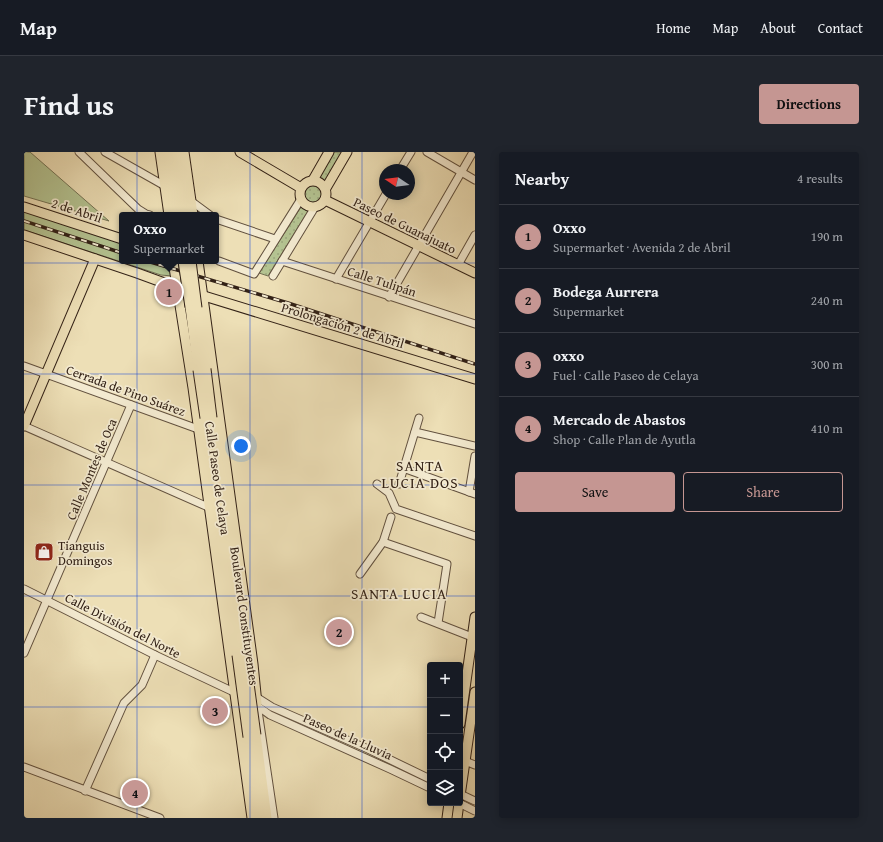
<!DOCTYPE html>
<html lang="en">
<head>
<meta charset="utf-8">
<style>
	:root { --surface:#171b24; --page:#20242c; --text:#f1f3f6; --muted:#9ea1a6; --line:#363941; --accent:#c59692 }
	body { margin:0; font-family:"Gentium Book Plus",serif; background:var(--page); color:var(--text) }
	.controls { position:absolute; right:12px; bottom:12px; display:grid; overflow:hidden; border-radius:4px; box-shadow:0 2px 10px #0003 }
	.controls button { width:36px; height:36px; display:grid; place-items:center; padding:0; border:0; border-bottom:1px solid var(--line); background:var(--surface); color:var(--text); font:20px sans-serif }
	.compass { position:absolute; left:355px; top:12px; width:36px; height:36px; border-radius:50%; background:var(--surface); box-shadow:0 2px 10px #0003; rotate:283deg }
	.you { position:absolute; left:217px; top:294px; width:14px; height:14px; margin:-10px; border:3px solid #fff; border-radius:50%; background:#1a73e8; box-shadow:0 0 0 6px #1a73e833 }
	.badge { display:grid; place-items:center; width:26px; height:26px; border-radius:50%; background:var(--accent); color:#111; font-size:13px; font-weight:700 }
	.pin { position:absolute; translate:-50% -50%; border:2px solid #fff; box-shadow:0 1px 4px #0006 }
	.popup { position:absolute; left:95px; top:60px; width:100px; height:52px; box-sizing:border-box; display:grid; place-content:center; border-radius:4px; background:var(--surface); filter:drop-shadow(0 1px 3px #0005); font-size:13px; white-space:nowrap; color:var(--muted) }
	.popup b { font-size:15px; color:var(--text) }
	.popup::after { content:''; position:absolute; left:50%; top:100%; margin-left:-8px; border:8px solid transparent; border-top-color:var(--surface) }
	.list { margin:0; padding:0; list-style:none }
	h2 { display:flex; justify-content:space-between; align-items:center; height:52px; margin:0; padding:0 16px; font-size:17px }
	h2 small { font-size:13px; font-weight:400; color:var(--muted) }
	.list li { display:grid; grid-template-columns:26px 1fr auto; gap:12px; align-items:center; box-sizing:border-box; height:64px; padding:0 16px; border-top:1px solid var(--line) }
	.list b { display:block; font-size:15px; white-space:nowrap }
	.list p { margin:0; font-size:13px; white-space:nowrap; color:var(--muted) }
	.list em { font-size:13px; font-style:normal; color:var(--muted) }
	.actions { display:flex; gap:8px; padding:12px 16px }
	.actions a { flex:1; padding:9px 0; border:1px solid var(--accent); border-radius:4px; text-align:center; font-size:14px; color:var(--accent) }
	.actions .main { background:var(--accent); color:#111 }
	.icon { flex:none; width:22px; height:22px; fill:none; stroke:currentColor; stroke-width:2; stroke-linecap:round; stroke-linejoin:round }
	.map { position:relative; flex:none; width:451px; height:666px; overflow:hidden; border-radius:4px }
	header { display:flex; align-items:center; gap:24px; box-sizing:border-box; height:56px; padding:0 20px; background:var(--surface); border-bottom:1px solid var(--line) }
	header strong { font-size:19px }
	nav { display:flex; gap:22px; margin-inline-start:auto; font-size:14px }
	.intro { display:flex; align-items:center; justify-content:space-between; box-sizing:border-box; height:96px; padding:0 24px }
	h1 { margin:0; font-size:28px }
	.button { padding:10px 18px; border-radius:4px; background:var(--accent); color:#111; font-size:14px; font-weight:700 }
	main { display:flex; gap:24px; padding:0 24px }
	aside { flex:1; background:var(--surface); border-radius:4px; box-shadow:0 2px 10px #0003 }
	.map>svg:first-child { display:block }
	.grass { fill:#b4c391; stroke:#747254 }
	.park { fill:url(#park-dots); stroke:#747254 }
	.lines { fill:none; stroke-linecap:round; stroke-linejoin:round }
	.minor-casing { stroke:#62513f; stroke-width:9 }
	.major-casing { stroke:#332217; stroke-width:11 }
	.minor { stroke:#f3ead0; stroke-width:7 }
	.major { stroke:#eddfb6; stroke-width:9 }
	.rail-casing { stroke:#332217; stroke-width:3.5 }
	.rail { stroke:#f3ead0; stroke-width:2; stroke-dasharray:6; stroke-linecap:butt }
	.major-bridge-casing { stroke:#332217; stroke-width:11; stroke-linecap:butt }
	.major-bridge { stroke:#eddfb6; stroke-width:9 }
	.grid { fill:none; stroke:#1d4ed8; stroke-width:1; stroke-opacity:0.55 }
	.labels { text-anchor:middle; stroke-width:3.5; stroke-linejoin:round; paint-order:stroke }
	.street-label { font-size:13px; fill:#332217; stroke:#f3ead0 }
	.poi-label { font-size:13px; fill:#332217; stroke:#f3ead0; text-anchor:start }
	.quarter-label { font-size:15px; letter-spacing:1px; fill:#332217; stroke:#f3ead0 }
</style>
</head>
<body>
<header>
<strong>Map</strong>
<nav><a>Home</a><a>Map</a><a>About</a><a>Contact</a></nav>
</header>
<div class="intro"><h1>Find us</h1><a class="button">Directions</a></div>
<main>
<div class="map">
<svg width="451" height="666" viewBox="0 0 451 666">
	<defs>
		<pattern id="park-dots" width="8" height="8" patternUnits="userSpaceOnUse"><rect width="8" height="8" fill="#b4c391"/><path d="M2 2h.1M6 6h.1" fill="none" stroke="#9ba77c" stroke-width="1.8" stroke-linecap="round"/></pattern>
	</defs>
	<rect width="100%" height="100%" fill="#eddfb6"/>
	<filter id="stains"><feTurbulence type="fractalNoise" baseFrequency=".005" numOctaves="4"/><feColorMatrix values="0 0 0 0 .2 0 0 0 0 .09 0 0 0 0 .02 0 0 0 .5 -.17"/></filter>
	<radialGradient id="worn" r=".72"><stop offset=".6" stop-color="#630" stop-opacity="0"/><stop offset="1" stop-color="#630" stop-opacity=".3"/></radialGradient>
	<g class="grass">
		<polygon points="0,0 6,0 85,69 0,44"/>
		<polygon points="0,58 98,89 98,109 145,109 148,124 137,123 0,78"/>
	</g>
	<g class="park">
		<polygon points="309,0 319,0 301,32 297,28 293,27"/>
		<circle cx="290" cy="42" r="10"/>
		<polygon points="277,55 284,59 244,124 235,121"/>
	</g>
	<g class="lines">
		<g class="minor-casing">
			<g id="minor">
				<polyline points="55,0 114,57 122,62 126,63"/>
				<polyline points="81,0 141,34"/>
				<polyline points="403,0 451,28"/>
				<polyline points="376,18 387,0"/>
				<polyline points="167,49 186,63"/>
				<polyline points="192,67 251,87"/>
				<polyline points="195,109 230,122 277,47"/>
				<polyline points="258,109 451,172"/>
				<polyline points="434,113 451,83"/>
				<polyline points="249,124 291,55"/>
				<polyline points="312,127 362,42"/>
				<polyline points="365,145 449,0"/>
				<polyline points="0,214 174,277"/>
				<polyline points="0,274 184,355"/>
				<polyline points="391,280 451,294"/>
				<polyline points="379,316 451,342"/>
				<polyline points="353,332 365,341 372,357 451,384"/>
				<polyline points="375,332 395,266"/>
				<polyline points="445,340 451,304"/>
				<polyline points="359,390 423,412 414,471"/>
				<polyline points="336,422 359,390 367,365"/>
				<polyline points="0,437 131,503 214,542"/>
				<polyline points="397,465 448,485"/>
				<polyline points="0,501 107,253"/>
				<polyline points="229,543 248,555 344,597 406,627"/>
				<polyline points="228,550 246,563 366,617 406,636"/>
				<polyline points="233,552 250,666"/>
				<polyline points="441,609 451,613"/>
				<polyline points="0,615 136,666"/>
				<polyline points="61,639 100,551 118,533 131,503"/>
				<polyline points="436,642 451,649"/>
				<polyline points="435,651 451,659"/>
			</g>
		</g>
		<g class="major-casing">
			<g id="major">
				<polyline points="136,0 145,63"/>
				<polyline points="144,0 153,63"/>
				<polyline points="152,0 161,63"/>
				<polyline points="160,0 169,63"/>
				<polyline points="216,0 277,36"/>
				<polyline points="289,28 305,0"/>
				<circle cx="289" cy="42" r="13"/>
				<polyline points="302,36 323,0"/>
				<polyline points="301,48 451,121"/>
				<polyline points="0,55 98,87"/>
				<polyline points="0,83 113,121 154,136 451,227"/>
				<polyline points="149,109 169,236 228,666"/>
				<polyline points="174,109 229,512 233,552"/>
				<polyline points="166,155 174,218"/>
				<polyline points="173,156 182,217"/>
				<polyline points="181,266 213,503"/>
				<polyline points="188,266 221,502"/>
				<polyline points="0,274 71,107"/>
				<polyline points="436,572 451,465"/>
				<polyline points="232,583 243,666"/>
				<polyline points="224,585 236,666"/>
				<polyline points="436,644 451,540"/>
				<polyline points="423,666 425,651"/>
				<polyline points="433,666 435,651"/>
			</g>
		</g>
		<use href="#minor" class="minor"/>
		<use href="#major" class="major"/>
		<g class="rail-casing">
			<g id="rail">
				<polyline points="0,69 98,101"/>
				<polyline points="123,109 264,151 451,212"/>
			</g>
		</g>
		<use href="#rail" class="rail"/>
		<g class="major-bridge-casing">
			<g id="major-bridge">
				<polyline points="159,109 166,155"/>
				<polyline points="167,109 173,156"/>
				<polyline points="182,217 188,266"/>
				<polyline points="174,218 181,266"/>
				<polyline points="221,502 232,583"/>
				<polyline points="213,503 224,585"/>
			</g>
		</g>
		<use href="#major-bridge" class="major-bridge"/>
	</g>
	<path class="grid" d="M113,0v666M226,0v666M338,0v666M0,111h451M0,222h451M0,333h451M0,444h451M0,555h406M436,555h15"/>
	<defs>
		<g id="shop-square" transform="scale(1)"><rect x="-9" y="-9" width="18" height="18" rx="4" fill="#8f2418" stroke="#f3ead0"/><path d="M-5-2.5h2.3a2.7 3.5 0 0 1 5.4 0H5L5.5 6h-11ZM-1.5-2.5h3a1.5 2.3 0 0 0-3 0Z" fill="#fff"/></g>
	</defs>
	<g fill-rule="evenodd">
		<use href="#shop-square" x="20" y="400"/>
	</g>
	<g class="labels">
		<g class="street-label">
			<text transform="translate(53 58) rotate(18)" y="5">2 de Abril</text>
			<text transform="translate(381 73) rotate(26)" y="5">Paseo de Guanajuato</text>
			<text transform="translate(358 129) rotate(18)" y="5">Calle Tulipán</text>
			<text transform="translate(319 173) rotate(17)" y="5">Prolongación 2 de Abril</text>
			<text transform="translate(102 238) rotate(20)" y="5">Cerrada de Pino Suárez</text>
			<text transform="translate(67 317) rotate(-67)" y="5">Calle Montes de Oca</text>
			<text transform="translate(194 326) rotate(82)" y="5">Calle Paseo de Celaya</text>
			<text transform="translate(221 464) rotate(82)" y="5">Boulevard Constituyentes</text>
			<text transform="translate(99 473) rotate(27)" y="5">Calle División del Norte</text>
			<text transform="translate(324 584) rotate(24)" y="5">Paseo de la Lluvia</text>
		</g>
		<g class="poi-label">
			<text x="34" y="398">Tianguis<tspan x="34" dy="15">Domingos</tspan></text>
		</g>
		<g class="quarter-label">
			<text x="396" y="319">SANTA<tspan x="396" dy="17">LUCIA DOS</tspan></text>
			<text x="375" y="447">SANTA LUCIA</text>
		</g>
	</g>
	<rect width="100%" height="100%" filter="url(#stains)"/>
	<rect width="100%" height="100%" fill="url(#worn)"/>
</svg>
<div class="controls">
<button>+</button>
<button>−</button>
<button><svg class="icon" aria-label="locate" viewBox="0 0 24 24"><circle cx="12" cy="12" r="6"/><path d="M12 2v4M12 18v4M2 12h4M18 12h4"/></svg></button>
<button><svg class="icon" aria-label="layers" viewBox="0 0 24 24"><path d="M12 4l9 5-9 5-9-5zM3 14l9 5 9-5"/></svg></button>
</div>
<svg class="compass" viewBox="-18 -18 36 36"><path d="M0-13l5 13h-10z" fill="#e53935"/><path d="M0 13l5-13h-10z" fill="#9ea1a6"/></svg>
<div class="you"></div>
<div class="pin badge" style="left:145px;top:140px">1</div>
<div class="popup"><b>Oxxo</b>Supermarket</div>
<div class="pin badge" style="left:315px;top:480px">2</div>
<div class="pin badge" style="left:191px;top:559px">3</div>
<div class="pin badge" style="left:111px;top:641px">4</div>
</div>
<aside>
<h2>Nearby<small>4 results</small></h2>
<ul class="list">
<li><span class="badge">1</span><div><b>Oxxo</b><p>Supermarket · Avenida 2 de Abril</p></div><em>190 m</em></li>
<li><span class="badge">2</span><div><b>Bodega Aurrera</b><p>Supermarket</p></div><em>240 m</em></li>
<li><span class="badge">3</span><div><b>oxxo</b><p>Fuel · Calle Paseo de Celaya</p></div><em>300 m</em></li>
<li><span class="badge">4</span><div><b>Mercado de Abastos</b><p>Shop · Calle Plan de Ayutla</p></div><em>410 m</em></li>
</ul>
<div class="actions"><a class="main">Save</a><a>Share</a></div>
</aside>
</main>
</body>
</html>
